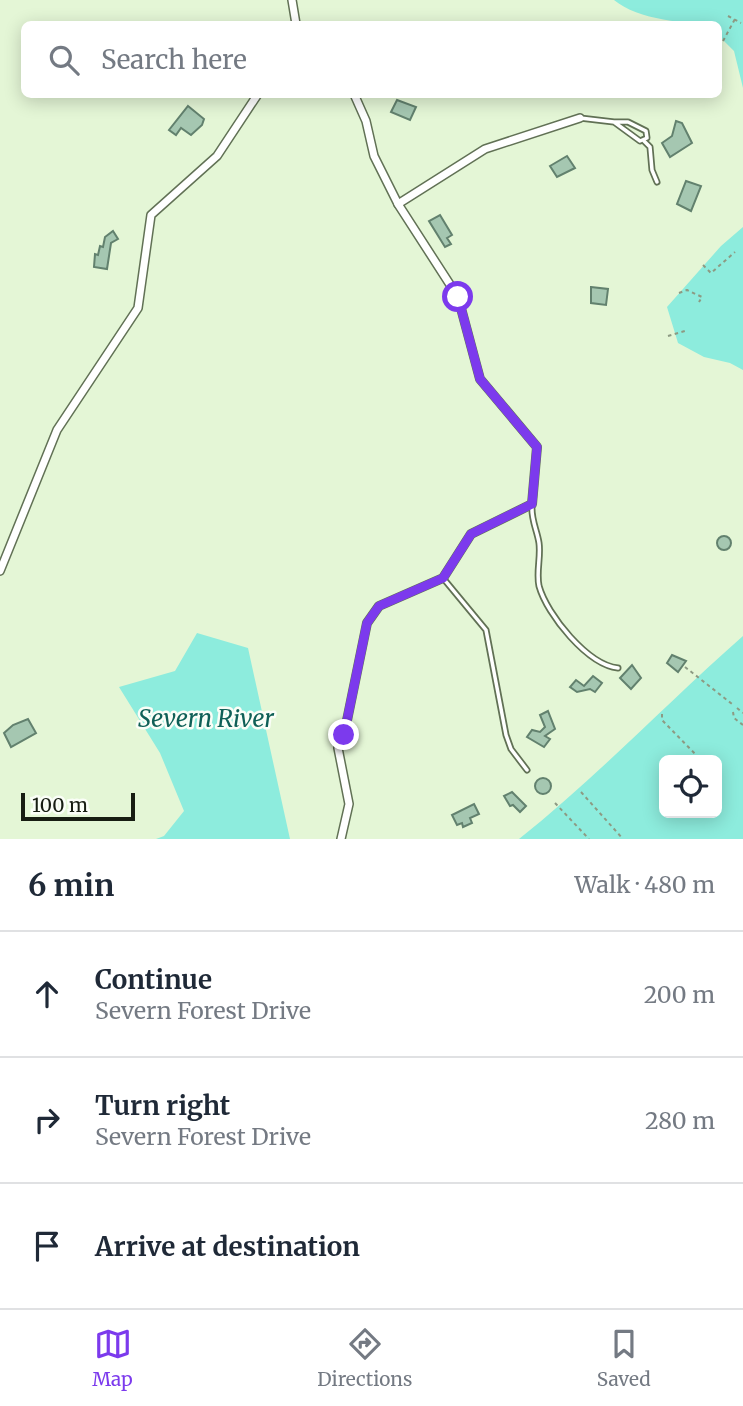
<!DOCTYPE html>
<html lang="en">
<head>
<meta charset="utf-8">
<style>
	:root { --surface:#fff; --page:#f2f2f3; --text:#1f2937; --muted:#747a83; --line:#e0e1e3; --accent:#7c3aed }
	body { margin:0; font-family:Merriweather,serif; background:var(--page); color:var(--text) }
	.controls { position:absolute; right:21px; bottom:21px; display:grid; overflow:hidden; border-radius:10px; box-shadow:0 4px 18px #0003 }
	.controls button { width:63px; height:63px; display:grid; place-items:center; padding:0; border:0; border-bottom:2px solid var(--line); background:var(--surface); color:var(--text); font:35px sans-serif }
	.scale { position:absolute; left:21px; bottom:18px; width:114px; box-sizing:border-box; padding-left:7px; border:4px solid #171d12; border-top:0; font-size:19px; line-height:24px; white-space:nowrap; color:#171d12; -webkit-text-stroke:5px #fafef7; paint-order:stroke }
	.stop { position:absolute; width:21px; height:21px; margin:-16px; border:5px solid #7c3aed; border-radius:50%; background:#fff }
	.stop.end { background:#7c3aed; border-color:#fff; box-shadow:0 2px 7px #0008 }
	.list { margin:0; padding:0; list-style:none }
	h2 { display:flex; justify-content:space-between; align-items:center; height:91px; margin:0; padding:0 28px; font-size:30px }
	h2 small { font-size:23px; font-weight:400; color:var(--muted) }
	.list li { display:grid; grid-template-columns:46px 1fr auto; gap:21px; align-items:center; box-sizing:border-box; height:126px; padding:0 28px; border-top:2px solid var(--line) }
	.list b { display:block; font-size:26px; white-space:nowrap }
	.list p { margin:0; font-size:23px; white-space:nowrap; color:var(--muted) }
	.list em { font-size:23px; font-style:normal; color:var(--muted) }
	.icon { flex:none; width:38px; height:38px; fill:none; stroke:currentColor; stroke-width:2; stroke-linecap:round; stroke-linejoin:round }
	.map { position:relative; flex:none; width:743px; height:839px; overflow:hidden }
	.search { position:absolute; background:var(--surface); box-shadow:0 4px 18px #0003; left:21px; right:21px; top:21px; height:77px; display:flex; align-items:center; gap:18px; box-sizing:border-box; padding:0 24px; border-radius:10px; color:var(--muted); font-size:26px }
	.sheet { height:469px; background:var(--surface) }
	nav { display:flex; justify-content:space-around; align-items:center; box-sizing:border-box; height:98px; border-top:2px solid var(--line); background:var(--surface); font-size:19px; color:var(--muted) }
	nav a { display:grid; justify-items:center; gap:4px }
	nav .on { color:var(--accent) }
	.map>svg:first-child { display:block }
	.water { fill:#8decdd; fill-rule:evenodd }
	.building { fill:#a5c7b1; stroke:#62816e; stroke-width:2 }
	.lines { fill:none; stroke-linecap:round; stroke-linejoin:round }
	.service-casing { stroke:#617155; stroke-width:7 }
	.minor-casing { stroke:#617155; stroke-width:10 }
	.path { stroke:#8d9a83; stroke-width:2; stroke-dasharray:3.5 3.5; stroke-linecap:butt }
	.service { stroke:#fff; stroke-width:3.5 }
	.minor { stroke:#fff; stroke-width:7 }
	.route { stroke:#7c3aed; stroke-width:9 }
	.labels { text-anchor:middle; stroke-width:5; stroke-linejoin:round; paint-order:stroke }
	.water-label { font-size:24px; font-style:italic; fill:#0f6057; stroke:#fafef7 }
</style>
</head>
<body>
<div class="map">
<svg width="743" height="839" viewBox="0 0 743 839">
	<rect width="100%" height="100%" fill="#e4f6d6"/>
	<g class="water">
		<path d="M614,0h129v88l-9,-37 -15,-15 -1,-12c-31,0 -80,-4 -104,-24z"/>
		<polygon points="743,227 743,370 730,363 704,357 678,343 667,307 721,246"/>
		<polygon points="197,633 248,648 290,839 156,839 164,836 184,811 160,753 119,687 175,671"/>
		<path d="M743,636v203h-224c79,-63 148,-136 224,-203zM664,760h53v53h-53z"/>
	</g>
	<g class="building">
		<polygon points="397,100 416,107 410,120 391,112"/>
		<polygon points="188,106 204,119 202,125 191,135 181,128 176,135 169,130"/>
		<polygon points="676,121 682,123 692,143 670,157 662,143 672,136"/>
		<polygon points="567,156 575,168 557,177 550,166"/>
		<polygon points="686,181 701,186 691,211 677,204"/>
		<polygon points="440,215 452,235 447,238 451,244 445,247 429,221"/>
		<polygon points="113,231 118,239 111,243 107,269 94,267 95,254 98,255 100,246 103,247 105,237"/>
		<polygon points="591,287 608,289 606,305 591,303"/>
		<circle cx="724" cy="543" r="7"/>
		<polygon points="672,655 686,661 678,672 667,663"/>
		<polygon points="632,665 641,678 631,689 620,678"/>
		<polygon points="593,676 602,683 595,692 590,689 577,692 570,687 576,680 584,686"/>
		<polygon points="548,711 555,729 545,736 550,739 544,747 527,737 532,730 540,732 545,727 540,715"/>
		<polygon points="28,719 36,733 11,747 4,733 13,725"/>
		<circle cx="543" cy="786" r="8"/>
		<polygon points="512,792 526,806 520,812 513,805 510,806 504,796"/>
		<polygon points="474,804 479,814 470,818 472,823 463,827 462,823 457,825 452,815"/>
	</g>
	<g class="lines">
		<g class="service-casing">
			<g id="service">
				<polyline points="580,118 614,122 640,141 647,138 646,131 628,122 614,122"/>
				<polyline points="644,141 650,147 652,170 657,182"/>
				<path d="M532,506c-1,14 5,24 7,37 2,14 -3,29 0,43 8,29 49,79 79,82"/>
				<polyline points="443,578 486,630 506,735 511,749 527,770"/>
			</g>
		</g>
		<g class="minor-casing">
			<g id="minor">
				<polyline points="292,0 296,24"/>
				<polyline points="398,204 485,149 580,118"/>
				<polyline points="0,571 57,430 138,308 151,215 217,156 258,94"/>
				<polyline points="341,839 349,804 338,748 344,735 367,623 379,606 443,578 471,534 532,504 537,447 480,379 458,297 398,204 374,156 366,121 354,94"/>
			</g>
		</g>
		<g class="path">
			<polyline points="728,16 741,23"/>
			<polyline points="723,41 735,19"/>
			<polyline points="703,265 711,273 735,252"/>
			<polyline points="679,293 687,290 702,297 699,302"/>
			<polyline points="668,336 688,330"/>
			<polyline points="685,667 732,704"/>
			<polyline points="737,708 743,713"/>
			<polyline points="733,712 734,718 743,725"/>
			<polyline points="662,714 662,720 701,760"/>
			<polyline points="717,771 720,775"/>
			<polyline points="581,792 623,839"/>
			<polyline points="555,803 589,839"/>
		</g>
		<use href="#service" class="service"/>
		<use href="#minor" class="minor"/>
	</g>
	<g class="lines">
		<polyline class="route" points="344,735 367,623 379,606 443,578 471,534 532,504 537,447 480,379 458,297"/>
	</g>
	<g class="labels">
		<g class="water-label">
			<text x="206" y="727">Severn River</text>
		</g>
	</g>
</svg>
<div class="controls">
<button><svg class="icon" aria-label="locate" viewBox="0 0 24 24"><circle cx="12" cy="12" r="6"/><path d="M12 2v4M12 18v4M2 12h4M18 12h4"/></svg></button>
</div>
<div class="scale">100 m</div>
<div class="stop" style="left:458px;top:297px"></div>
<div class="stop end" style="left:344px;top:735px"></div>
<div class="search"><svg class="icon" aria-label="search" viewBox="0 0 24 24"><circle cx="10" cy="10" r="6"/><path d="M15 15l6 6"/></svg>Search here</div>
</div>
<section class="sheet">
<h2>6 min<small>Walk · 480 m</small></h2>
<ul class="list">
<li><svg class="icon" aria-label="ahead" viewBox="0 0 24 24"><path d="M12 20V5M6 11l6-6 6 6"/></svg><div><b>Continue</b><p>Severn Forest Drive</p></div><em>200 m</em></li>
<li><svg class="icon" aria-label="right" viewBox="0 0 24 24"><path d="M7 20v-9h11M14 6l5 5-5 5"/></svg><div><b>Turn right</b><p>Severn Forest Drive</p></div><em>280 m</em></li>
<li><svg class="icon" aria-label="arrive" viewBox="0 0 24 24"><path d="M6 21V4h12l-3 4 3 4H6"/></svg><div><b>Arrive at destination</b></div></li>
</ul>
</section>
<nav>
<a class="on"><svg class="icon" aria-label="map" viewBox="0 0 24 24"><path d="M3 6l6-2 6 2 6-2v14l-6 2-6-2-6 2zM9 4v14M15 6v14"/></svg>Map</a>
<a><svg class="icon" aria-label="directions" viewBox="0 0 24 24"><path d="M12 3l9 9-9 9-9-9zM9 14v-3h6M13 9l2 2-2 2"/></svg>Directions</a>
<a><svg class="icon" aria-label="saved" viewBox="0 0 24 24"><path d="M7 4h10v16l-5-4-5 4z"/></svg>Saved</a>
</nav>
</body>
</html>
